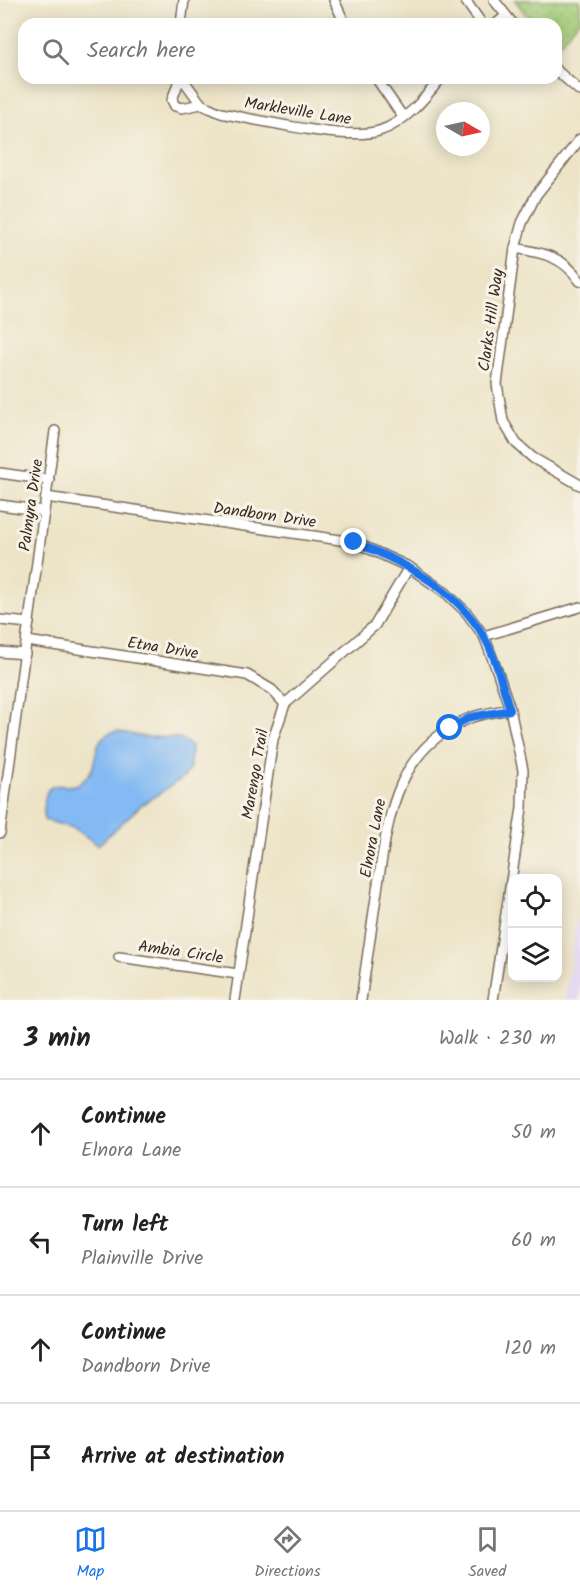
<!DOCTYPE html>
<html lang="en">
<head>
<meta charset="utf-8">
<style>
	:root { --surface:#fff; --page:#f6f6f6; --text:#222; --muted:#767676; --line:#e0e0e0; --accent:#1a73e8 }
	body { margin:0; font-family:Kalam,sans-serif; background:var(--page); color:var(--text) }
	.controls { position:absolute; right:18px; bottom:18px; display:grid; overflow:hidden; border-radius:12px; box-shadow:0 3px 15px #0003 }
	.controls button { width:54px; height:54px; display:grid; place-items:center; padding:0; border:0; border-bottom:2px solid var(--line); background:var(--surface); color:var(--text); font:30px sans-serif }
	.compass { position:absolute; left:436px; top:102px; width:54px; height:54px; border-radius:50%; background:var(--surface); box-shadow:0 3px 15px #0003; rotate:99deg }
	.stop { position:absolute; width:18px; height:18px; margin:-14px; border:4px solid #1a73e8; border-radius:50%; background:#fff }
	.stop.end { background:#1a73e8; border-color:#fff; box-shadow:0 2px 6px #0008 }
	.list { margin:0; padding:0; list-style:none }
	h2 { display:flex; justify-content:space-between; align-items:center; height:78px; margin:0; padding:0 24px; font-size:26px }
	h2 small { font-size:20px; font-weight:400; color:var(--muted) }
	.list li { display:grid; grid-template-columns:39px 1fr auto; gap:18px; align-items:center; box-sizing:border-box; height:108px; padding:0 24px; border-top:2px solid var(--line) }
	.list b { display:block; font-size:22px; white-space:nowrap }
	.list p { margin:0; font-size:20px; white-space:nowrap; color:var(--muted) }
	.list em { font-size:20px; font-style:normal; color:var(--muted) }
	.icon { flex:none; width:33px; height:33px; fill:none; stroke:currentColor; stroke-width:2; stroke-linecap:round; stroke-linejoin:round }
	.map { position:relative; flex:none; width:580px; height:1000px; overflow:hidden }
	.search { position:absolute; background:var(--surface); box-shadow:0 3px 15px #0003; left:18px; right:18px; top:18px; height:66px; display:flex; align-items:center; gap:15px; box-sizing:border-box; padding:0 21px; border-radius:18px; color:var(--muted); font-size:22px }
	.sheet { height:510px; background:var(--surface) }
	nav { display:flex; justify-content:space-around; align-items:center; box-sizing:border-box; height:84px; border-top:2px solid var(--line); background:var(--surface); font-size:16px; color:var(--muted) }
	nav a { display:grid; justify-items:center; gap:3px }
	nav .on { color:var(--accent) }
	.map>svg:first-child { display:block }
	.built { fill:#e0d4f4 }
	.park { fill:url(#park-dots); stroke:#6e7a4a; stroke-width:1.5 }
	.water { fill:#83baf3; stroke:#5f7288; stroke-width:1.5 }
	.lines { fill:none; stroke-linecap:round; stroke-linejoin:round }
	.street-casing { stroke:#796b59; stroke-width:12 }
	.street { stroke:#fff; stroke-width:9 }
	.route { stroke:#1a73e8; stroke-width:8 }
	.labels { text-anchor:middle; stroke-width:6; stroke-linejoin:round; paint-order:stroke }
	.street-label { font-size:16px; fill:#3b2a1e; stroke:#f7f3e8 }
</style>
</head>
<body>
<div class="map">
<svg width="580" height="1000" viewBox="0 0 580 1000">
	<defs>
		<pattern id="park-dots" width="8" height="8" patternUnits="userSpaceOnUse" patternTransform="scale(1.5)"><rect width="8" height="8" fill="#a1cb77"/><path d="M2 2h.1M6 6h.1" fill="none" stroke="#8cae66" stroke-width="1.8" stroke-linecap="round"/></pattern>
	</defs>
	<rect width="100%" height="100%" fill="#f7f3e8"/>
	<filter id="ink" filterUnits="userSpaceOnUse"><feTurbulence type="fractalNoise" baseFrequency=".0167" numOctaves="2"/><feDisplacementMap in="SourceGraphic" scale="12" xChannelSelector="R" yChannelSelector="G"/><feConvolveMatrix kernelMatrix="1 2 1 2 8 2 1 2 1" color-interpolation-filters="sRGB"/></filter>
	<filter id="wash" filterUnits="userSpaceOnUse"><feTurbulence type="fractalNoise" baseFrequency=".008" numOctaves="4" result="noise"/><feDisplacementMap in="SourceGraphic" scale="24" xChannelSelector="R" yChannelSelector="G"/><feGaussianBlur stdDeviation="1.35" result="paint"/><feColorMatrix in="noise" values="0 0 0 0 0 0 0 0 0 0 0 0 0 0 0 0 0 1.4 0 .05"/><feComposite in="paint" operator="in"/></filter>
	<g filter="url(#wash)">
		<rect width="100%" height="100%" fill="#ede4c7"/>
		<polygon class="built" points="580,899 580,1000 565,1000"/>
		<polygon class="park" points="515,0 580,0 580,19 556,48 556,24 533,24"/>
		<path class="water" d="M116,731l28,6 36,1 11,8 -1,21 -6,10 -45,30 -41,38 -24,-17 -30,-8c-2,-57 21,-21 41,-41 18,-17 2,-41 31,-48z"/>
	</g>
	<g filter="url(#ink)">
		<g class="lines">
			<g class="street-casing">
				<g id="street">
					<polyline points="334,0 345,24"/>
					<polyline points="465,0 482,24"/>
					<polyline points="494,0 513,24"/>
					<polyline points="181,24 184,0"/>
					<polyline points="496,24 506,16"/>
					<polyline points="556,70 580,91"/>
					<polyline points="180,78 172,100 175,106 182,108 201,104"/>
					<path d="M182,78l19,26 20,9c37,7 125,28 158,18 26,-8 46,-33 62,-53"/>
					<polyline points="376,78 403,117"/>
					<polyline points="580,139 536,195 522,223 515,248 497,384 503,421 516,443 533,458 580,485"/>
					<path d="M515,248c28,5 48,8 65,33"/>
					<polyline points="0,473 49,480"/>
					<polyline points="46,497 354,542 409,567 446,593 466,612 484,636 498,673 510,709 523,770 522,808 493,1000"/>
					<polyline points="0,505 44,511"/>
					<polyline points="0,620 29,623"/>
					<polyline points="484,636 580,607"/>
					<polyline points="27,641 247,675 272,690 285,704"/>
					<polyline points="0,652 25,654"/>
					<polyline points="0,833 55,431"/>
					<polyline points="119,957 238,974"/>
					<polyline points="235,1000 273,739 285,704 375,625 409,567"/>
					<path d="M361,1000c6,-41 12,-82 18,-123 10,-67 20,-130 91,-159 12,-5 27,-6 40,-9"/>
				</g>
			</g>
			<use href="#street" class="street"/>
		</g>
	</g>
	<g class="lines" filter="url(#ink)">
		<path class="route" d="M354,542c49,20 101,46 129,93 13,22 19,50 27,75l-39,7 -21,11"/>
	</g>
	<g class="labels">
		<g class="street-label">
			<text transform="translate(298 110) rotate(9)" y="6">Markleville Lane</text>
			<text transform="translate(490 320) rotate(-82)" y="6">Clarks Hill Way</text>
			<text transform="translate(30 505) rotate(-82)" y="6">Palmyra Drive</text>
			<text transform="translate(265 514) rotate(8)" y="6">Dandborn Drive</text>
			<text transform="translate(163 647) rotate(9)" y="6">Etna Drive</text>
			<text transform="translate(254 774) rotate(-80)" y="6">Marengo Trail</text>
			<text transform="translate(372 838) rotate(-79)" y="6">Elnora Lane</text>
			<text transform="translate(181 951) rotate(8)" y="6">Ambia Circle</text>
		</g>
	</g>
</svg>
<div class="controls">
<button><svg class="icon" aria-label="locate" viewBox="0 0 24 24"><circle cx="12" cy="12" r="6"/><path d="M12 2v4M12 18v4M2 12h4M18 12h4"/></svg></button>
<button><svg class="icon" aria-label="layers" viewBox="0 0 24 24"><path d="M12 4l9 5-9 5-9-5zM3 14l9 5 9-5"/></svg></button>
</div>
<svg class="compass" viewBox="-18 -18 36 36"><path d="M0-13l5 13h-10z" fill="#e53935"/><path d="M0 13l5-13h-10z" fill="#767676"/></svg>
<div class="stop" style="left:450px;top:728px"></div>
<div class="stop end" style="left:354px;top:542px"></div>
<div class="search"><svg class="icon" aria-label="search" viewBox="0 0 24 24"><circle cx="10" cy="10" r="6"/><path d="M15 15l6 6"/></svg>Search here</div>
</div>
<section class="sheet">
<h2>3 min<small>Walk · 230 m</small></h2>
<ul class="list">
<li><svg class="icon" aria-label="ahead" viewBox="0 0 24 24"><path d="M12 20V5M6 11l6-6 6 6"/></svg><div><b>Continue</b><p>Elnora Lane</p></div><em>50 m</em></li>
<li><svg class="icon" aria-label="left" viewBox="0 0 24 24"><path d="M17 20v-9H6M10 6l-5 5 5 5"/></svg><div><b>Turn left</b><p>Plainville Drive</p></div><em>60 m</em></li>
<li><svg class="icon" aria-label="ahead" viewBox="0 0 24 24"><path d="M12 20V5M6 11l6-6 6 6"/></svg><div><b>Continue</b><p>Dandborn Drive</p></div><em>120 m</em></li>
<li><svg class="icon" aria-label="arrive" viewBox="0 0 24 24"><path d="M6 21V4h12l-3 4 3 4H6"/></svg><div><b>Arrive at destination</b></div></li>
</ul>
</section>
<nav>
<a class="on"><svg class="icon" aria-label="map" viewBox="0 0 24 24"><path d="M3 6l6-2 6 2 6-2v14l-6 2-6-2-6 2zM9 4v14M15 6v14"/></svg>Map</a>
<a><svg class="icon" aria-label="directions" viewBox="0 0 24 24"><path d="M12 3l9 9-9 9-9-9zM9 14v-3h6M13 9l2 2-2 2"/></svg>Directions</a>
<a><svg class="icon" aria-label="saved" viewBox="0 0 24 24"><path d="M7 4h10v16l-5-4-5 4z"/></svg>Saved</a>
</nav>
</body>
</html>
